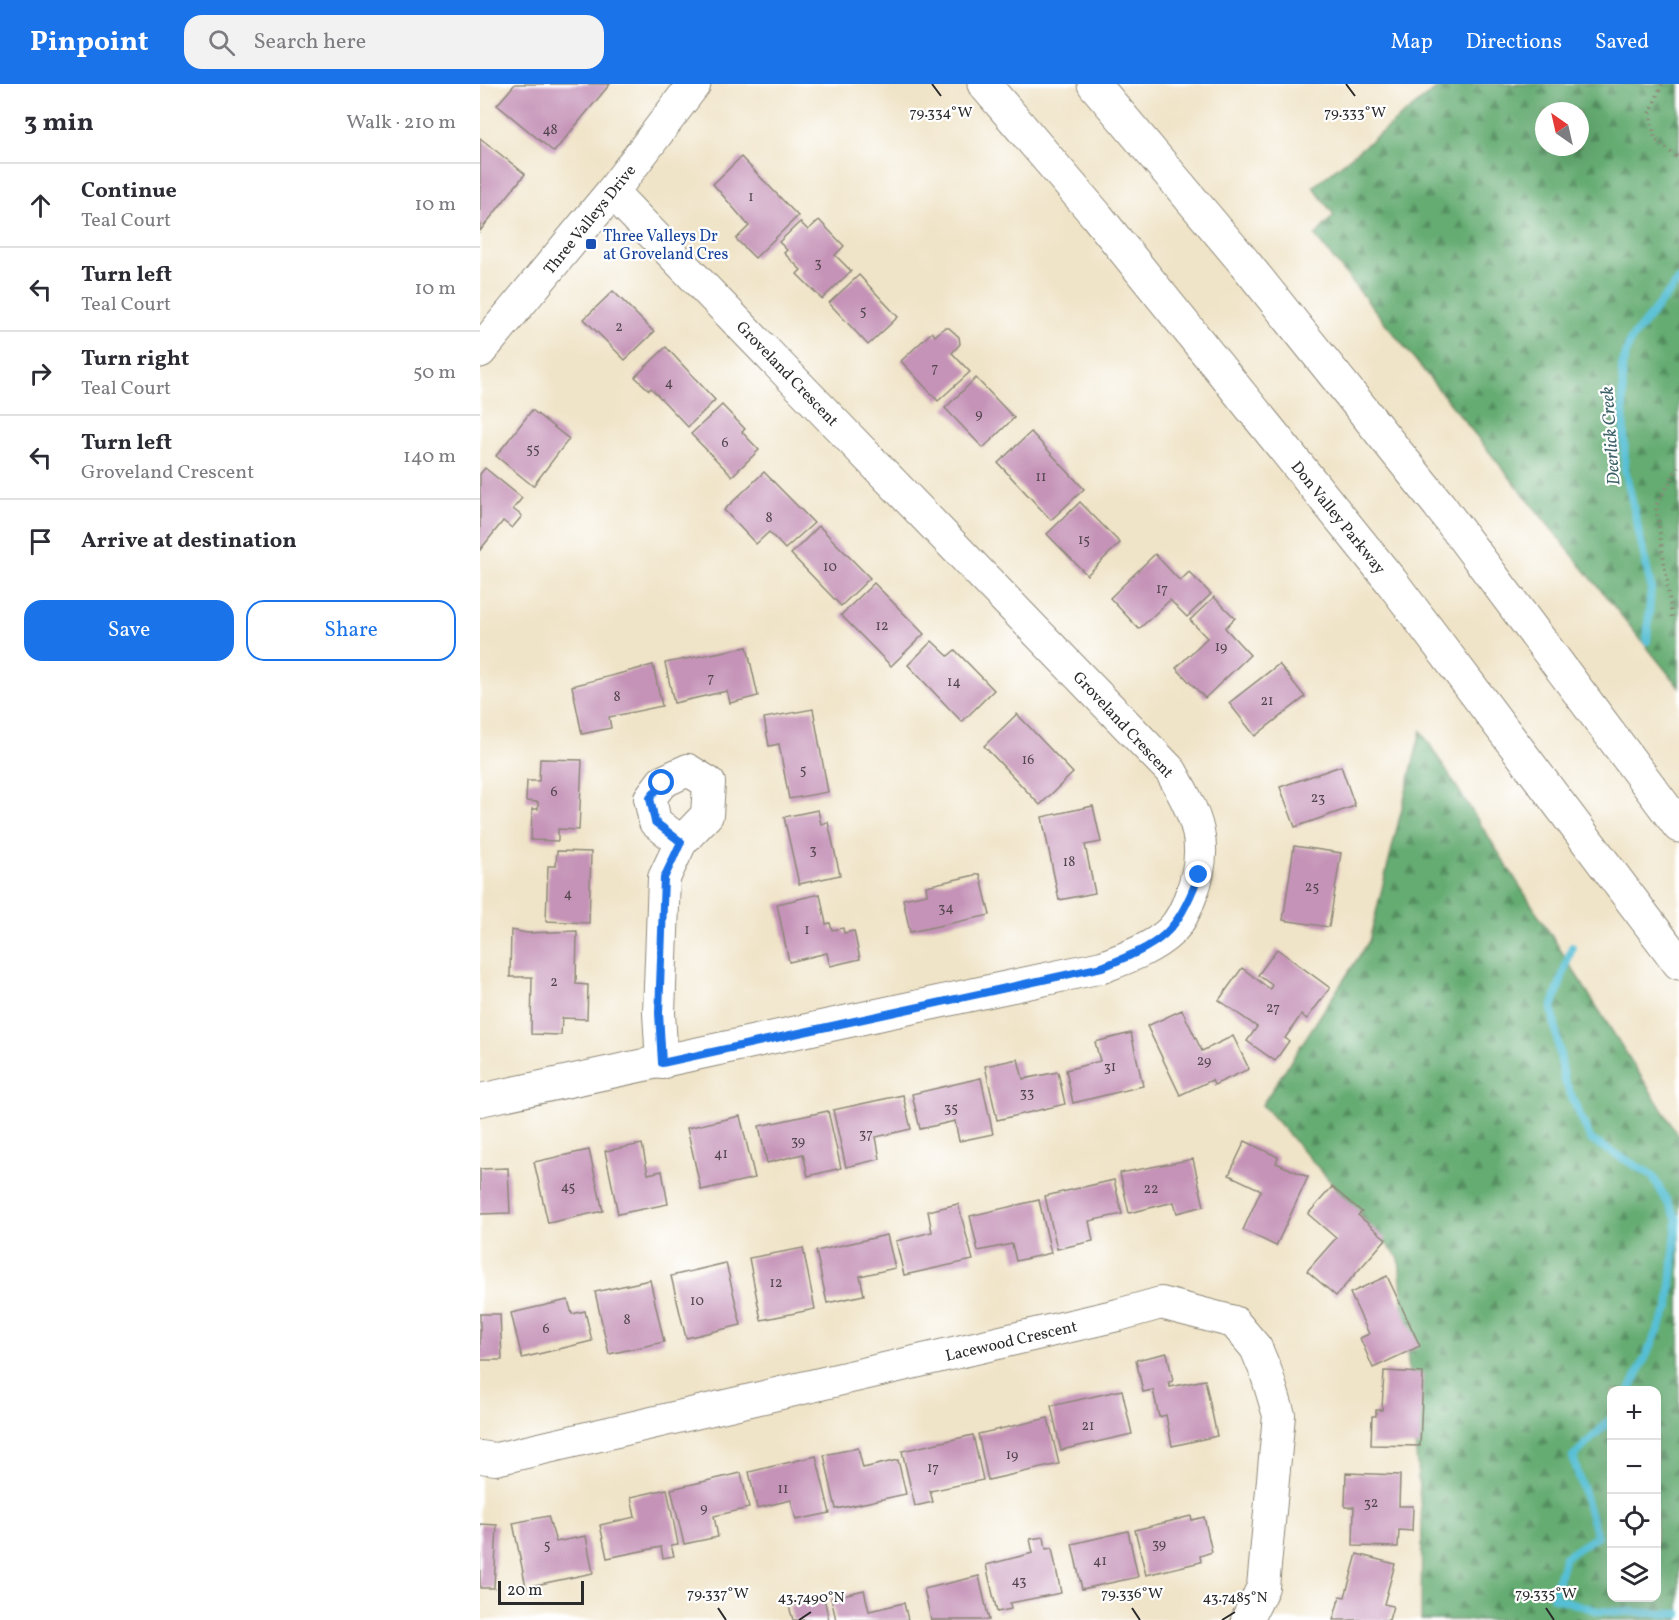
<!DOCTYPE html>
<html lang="en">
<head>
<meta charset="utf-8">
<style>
	:root { --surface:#fff; --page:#f2f2f3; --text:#2b2b33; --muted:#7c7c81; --line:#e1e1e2; --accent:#1a73e8 }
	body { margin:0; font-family:Vollkorn,serif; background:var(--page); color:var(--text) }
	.controls { position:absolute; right:18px; bottom:18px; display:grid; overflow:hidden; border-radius:12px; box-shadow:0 6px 24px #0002 }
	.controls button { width:54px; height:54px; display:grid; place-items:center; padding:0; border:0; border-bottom:2px solid var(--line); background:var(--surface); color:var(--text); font:30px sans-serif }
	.compass { position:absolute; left:1055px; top:18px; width:54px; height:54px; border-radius:50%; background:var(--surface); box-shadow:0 6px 24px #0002; rotate:326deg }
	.scale { position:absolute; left:18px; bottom:15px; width:86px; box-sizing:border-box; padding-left:6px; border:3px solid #2b2b2b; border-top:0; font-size:16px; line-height:21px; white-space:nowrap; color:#2b2b2b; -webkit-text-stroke:4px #fff; paint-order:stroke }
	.stop { position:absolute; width:18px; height:18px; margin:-14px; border:4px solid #1a73e8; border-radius:50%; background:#fff }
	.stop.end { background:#1a73e8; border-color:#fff; box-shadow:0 2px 6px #0008 }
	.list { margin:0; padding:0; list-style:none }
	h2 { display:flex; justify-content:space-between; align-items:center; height:78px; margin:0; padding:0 24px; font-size:26px }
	h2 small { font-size:20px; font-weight:400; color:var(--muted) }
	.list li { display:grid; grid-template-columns:39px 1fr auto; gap:18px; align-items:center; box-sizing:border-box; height:84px; padding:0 24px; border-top:2px solid var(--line) }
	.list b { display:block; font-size:22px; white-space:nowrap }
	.list p { margin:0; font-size:20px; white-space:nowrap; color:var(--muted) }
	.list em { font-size:20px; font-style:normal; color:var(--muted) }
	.actions { display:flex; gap:12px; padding:18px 24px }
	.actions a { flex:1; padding:14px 0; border:2px solid var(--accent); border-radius:18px; text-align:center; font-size:21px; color:var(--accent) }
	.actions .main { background:var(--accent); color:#fff }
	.icon { flex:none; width:33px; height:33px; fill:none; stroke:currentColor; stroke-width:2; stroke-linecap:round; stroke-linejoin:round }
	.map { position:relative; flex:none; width:1199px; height:1536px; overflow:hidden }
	header { display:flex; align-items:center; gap:36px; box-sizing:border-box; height:84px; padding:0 30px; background:var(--accent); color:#fff }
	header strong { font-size:28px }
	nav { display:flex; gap:33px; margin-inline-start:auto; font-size:21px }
	.search { width:420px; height:54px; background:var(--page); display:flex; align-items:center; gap:15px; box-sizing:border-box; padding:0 21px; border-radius:18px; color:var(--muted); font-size:22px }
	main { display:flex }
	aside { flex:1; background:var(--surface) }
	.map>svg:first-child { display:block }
	.forest { fill:url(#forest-firs); stroke:#486c4e; stroke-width:1.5; fill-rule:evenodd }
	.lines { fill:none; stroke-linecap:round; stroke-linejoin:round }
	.stream { stroke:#57bfd5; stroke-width:8 }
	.building { fill:#c593b7 }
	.street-casing { stroke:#8e887a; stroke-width:34 }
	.secondary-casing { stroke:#8e887a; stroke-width:35 }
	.highway-casing { stroke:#8e887a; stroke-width:35 }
	.path { stroke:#8e887a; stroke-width:4; stroke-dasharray:1.5 4.5; stroke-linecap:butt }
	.street { stroke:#fff; stroke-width:32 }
	.secondary { stroke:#fff; stroke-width:33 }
	.highway { stroke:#fff; stroke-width:33 }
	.route { stroke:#1a73e8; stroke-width:8 }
	.ticks { fill:none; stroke:#2b2b2b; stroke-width:2 }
	.transit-dot { fill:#1a4fb4; stroke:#fff; stroke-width:2 }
	.labels { text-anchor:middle; stroke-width:4.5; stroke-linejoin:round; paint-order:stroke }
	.number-label { font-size:14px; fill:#52454e }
	.street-label { font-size:16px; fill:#2b2b2b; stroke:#fff }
	.transit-label { font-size:16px; fill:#164399; stroke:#fff; text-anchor:start }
	.water-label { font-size:18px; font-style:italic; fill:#3a5f66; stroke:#fff }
	.ticks-label { font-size:15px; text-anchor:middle; fill:#2b2b2b; stroke:#fff; stroke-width:4.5; stroke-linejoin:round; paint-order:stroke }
</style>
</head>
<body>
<header>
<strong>Pinpoint</strong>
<div class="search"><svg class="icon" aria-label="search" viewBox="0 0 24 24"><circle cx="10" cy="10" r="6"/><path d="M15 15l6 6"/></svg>Search here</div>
<nav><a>Map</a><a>Directions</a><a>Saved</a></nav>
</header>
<main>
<aside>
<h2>3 min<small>Walk · 210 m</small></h2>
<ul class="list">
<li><svg class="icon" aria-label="ahead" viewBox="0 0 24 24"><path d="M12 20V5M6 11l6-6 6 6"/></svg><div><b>Continue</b><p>Teal Court</p></div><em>10 m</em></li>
<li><svg class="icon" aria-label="left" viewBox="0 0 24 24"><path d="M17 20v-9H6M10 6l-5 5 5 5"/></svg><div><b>Turn left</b><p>Teal Court</p></div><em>10 m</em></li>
<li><svg class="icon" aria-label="right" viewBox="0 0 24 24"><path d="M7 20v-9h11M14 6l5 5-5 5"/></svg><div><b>Turn right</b><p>Teal Court</p></div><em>50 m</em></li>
<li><svg class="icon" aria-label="left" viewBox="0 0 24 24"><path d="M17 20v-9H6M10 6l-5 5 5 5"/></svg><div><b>Turn left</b><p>Groveland Crescent</p></div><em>140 m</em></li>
<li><svg class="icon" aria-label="arrive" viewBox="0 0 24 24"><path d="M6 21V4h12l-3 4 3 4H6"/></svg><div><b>Arrive at destination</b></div></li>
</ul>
<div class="actions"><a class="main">Save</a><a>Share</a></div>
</aside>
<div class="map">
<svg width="1199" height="1536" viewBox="0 0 1199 1536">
	<defs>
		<pattern id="forest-firs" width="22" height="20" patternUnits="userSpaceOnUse" patternTransform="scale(1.5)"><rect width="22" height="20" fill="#65ac72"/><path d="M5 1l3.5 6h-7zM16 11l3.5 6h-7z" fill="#538c5e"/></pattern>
	</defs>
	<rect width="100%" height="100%" fill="#fff"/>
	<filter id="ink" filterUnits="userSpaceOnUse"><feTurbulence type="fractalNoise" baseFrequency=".0167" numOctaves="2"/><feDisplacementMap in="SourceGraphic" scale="12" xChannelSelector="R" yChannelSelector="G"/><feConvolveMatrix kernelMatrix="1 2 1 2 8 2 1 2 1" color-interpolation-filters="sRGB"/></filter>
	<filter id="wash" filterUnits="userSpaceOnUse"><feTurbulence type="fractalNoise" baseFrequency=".008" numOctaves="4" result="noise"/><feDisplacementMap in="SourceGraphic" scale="24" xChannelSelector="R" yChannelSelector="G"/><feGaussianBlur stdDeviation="1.35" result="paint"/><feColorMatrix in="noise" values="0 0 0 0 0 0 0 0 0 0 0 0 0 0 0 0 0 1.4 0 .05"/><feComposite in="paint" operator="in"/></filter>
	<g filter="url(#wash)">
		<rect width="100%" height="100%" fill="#f0e4c8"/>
		<g class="forest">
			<path d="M962,0h237v603l-364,-451 19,-21 -21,-28zM1064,27h36v36h-36z"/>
			<path d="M941,647l258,405v484h-258l1,-97 -23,-265 -137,-153 107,-164zM1132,1306h44v208h-44z"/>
		</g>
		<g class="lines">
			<g class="stream">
				<polyline points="1167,557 1171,503 1145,385 1142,283 1150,257 1199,196"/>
				<polyline points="1092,863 1072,924 1084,995 1111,1056 1172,1091 1197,1135 1189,1223 1150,1306"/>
				<polyline points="1132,1334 1093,1373 1117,1452 1085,1473 1073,1513 1118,1527 1199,1530"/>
			</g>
		</g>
		<g id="blocks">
			<g class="building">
				<polygon points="35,0 130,0 74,68 17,21"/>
				<polygon points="0,54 45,90 0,147"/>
				<polygon points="261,73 318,132 275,174 256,155 269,142 233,100"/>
				<polygon points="339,136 364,162 355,171 371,187 342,215 317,190 321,186 304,169 307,166 299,158 320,138 328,146"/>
				<polygon points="379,191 418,233 388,261 349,219"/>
				<polygon points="133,207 174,248 145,276 104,235"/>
				<polygon points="464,244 469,244 479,253 480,260 472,269 490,288 458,317 421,277 452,248 455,252"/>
				<polygon points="186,263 235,316 208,343 171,304 169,306 155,293"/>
				<polygon points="496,294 534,334 503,364 465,324"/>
				<polygon points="242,321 265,345 262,348 279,366 252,392 211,350"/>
				<polygon points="52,326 89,355 53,402 16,372"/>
				<polygon points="551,348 604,405 571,436 518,379"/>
				<polygon points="5,384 42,414 33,425 42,432 32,444 23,437 0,466 0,390"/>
				<polygon points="284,388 334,439 305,465 289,448 276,460 244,426"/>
				<polygon points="600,418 640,459 607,491 567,450"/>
				<polygon points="339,442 390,494 361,522 311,470"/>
				<polygon points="675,470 700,497 709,488 731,510 707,533 690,516 659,545 630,514"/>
				<polygon points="394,499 444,550 411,582 361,531"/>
				<polygon points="734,513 755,534 745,544 770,571 725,614 696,584 727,554 710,536"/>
				<polygon points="452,557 468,572 475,566 514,606 482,638 428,581"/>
				<polygon points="267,563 278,612 250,619 247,607 194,619 185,579"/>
				<polygon points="799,580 825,613 775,652 749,619"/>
				<polygon points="173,581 182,622 129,633 131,644 102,650 92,602"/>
				<polygon points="333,625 348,708 309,715 299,660 289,662 284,634"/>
				<polygon points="537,630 593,689 560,721 504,662"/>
				<polygon points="60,675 102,676 99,746 78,745 78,757 51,756 52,725 58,725 58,718 46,717 47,697 59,697"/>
				<polygon points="861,682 875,722 815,743 800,703"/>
				<polygon points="613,722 621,758 605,761 615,809 579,816 562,733"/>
				<polygon points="338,726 341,740 348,738 360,791 319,800 304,733"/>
				<polygon points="814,762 861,769 849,843 803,836"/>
				<polygon points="77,767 111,768 109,839 66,837 68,782 76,782"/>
				<polygon points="500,790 510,831 430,848 423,815 447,810 446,802"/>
				<polygon points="340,810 346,840 350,839 352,846 363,844 364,849 374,847 380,875 350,882 347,869 309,878 297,820"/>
				<polygon points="31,846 47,849 97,847 96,900 108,901 107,935 82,934 81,951 51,950 52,893 30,893"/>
				<polygon points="797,865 850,904 827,935 821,931 805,954 809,957 795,977 767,957 777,943 739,916 762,884 790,905 792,901 778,891"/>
				<polygon points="702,926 722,967 753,952 769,985 734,1001 732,996 700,1011 667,942"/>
				<polygon points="651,949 663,1002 593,1019 586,986 620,977 615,958"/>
				<polygon points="538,975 543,995 578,988 585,1020 517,1036 505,982"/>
				<polygon points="501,994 513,1050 479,1057 475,1037 440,1045 432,1010"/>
				<polygon points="423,1011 431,1045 396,1053 400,1075 366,1083 353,1026"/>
				<polygon points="348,1027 361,1084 328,1092 323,1070 287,1079 279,1042"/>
				<polygon points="260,1032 275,1094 221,1106 207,1044"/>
				<polygon points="765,1057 798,1073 796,1079 828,1093 796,1162 763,1146 781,1106 749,1091"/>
				<polygon points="162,1060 168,1090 182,1087 188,1120 138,1130 125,1067"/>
				<polygon points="109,1066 123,1127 68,1139 54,1078"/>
				<polygon points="713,1075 724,1122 697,1129 694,1118 649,1129 640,1089"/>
				<polygon points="28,1084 30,1129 0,1130 0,1085"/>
				<polygon points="634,1096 642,1130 609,1137 613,1157 577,1165 565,1112"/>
				<polygon points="852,1103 882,1128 878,1131 906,1155 856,1212 827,1187 856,1154 828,1130"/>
				<polygon points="559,1116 571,1169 536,1177 532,1160 498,1167 490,1132"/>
				<polygon points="478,1120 493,1176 424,1191 416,1157 452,1148 448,1127"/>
				<polygon points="407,1151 415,1184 380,1192 384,1211 347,1219 336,1167"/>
				<polygon points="323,1164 335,1225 281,1236 269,1174"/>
				<polygon points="246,1179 261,1241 206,1254 191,1192"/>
				<polygon points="907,1192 940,1262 893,1284 880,1254 889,1250 870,1209"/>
				<polygon points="170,1196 184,1258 129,1270 115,1208"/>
				<polygon points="88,1216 92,1230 105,1227 112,1257 42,1274 31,1229"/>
				<polygon points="0,1230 20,1230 22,1276 0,1276"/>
				<polygon points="687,1269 693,1297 689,1298 690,1303 725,1296 737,1352 692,1362 686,1331 679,1333 673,1306 663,1308 656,1276"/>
				<polygon points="904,1287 943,1289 940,1362 891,1361 892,1332 896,1332 896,1326 902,1326"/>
				<polygon points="642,1306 652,1350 581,1366 571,1322"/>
				<polygon points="568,1334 579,1380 508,1396 498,1350"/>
				<polygon points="493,1351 503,1396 450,1407 453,1418 435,1422 422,1367"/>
				<polygon points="378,1364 383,1384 418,1376 426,1410 356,1425 344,1371"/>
				<polygon points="336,1372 350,1429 316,1436 311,1416 277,1424 269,1388"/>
				<polygon points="261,1389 269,1424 234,1432 238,1453 204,1460 191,1405"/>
				<polygon points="866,1389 920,1391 919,1422 933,1422 932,1447 919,1446 918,1463 873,1462 874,1423 865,1423"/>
				<polygon points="187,1405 198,1460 191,1461 194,1472 183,1474 181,1463 127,1474 120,1441 155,1433 151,1413"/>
				<polygon points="68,1432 76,1458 106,1452 113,1489 46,1503 33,1439"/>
				<polygon points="711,1432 712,1436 724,1433 732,1468 720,1472 721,1478 666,1491 655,1446"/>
				<polygon points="0,1440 17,1441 14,1504 0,1504"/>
				<polygon points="648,1447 658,1493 602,1505 592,1460"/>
				<polygon points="564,1453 566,1465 572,1464 581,1509 530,1519 531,1525 517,1528 506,1481 553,1469 550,1455"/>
				<polygon points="877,1470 915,1480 904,1520 913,1522 909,1536 853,1536 860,1512 865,1513"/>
				<polygon points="499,1492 509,1536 451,1536 444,1505"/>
				<polygon points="384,1506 389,1527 424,1519 428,1536 356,1536 351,1514"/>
				<polygon points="344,1514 349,1536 313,1536 309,1522"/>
			</g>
		</g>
	</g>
	<g filter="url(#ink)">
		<use href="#blocks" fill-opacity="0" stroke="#8e887a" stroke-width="1.5"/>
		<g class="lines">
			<g class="street-casing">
				<g id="street">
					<polyline points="182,979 179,929 184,794 201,758 227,731 229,699 208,686 182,698 170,714 175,738 201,758"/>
					<path d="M0,1016l622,-133c24,-9 50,-18 69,-36 9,-9 16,-24 20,-36 20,-51 5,-79 -20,-124l-559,-579"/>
					<polyline points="0,1373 16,1375 638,1231 681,1219 754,1238 776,1264 786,1288 799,1331 783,1503 767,1536"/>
				</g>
			</g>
			<g class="secondary-casing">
				<polyline id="secondary" points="0,267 132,108 214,0"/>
			</g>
			<g class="highway-casing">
				<g id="highway">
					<polyline points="504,0 616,131 911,497 1199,879"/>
					<polyline points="614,0 764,178 959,421 1199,742"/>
				</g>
			</g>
			<g class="path">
				<polyline points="1182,0 1170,30 1175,55 1199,75"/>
				<polyline points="1192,533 1176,422 1199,381"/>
			</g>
			<use href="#street" class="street"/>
			<use href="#secondary" class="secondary"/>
			<use href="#highway" class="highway"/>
		</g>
	</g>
	<g class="lines" filter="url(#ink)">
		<path class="route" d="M182,699l-12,15 5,24 26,20 -17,36 -5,135 3,50 440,-96c60,-24 73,-31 97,-92"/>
	</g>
	<path class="ticks" d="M452,0l9,12M866,0l9,12M238,1524l8,12M652,1524l8,12M1066,1524l8,12M319,1536l12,-8M742,1536l13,-8"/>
	<rect class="transit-dot" x="105" y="154" width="12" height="12" rx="3"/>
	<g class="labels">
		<g class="number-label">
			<text x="70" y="50">48</text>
			<text x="271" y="117">1</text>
			<text x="338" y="183">3</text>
			<text x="383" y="231">5</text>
			<text x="139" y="247">2</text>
			<text x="455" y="288">7</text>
			<text x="189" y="303">4</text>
			<text x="499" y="334">9</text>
			<text x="245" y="363">6</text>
			<text x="53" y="369">55</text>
			<text x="561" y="397">11</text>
			<text x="289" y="438">8</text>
			<text x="604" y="460">15</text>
			<text x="350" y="487">10</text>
			<text x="682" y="509">17</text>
			<text x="402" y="546">12</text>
			<text x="741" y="567">19</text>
			<text x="231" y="598">7</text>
			<text x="474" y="602">14</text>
			<text x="137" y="617">8</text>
			<text x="787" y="621">21</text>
			<text x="548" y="680">16</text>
			<text x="323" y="690">5</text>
			<text x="74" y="712">6</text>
			<text x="838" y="718">23</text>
			<text x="333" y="770">3</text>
			<text x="589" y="782">18</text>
			<text x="832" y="807">25</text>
			<text x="88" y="814">4</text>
			<text x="466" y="828">34</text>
			<text x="327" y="850">1</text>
			<text x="74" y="902">2</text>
			<text x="793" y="928">27</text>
			<text x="724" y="981">29</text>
			<text x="630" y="987">31</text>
			<text x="547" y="1013">33</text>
			<text x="471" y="1028">35</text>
			<text x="386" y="1054">37</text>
			<text x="318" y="1061">39</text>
			<text x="241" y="1074">41</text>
			<text x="88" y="1107">45</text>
			<text x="671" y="1109">22</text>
			<text x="296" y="1203">12</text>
			<text x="217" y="1221">10</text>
			<text x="147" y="1240">8</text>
			<text x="66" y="1249">6</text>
			<text x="608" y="1346">21</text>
			<text x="532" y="1375">19</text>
			<text x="453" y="1388">17</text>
			<text x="303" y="1409">11</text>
			<text x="891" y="1423">32</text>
			<text x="224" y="1428">9</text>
			<text x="679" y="1464">39</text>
			<text x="67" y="1465">5</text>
			<text x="620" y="1481">41</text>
			<text x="539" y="1501">43</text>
		</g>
		<g class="street-label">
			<text transform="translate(109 135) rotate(-51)" y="6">Three Valleys Drive</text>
			<text transform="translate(308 289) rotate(46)" y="6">Groveland Crescent</text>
			<text transform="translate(859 433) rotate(51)" y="6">Don Valley Parkway</text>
			<text transform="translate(644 640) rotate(47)" y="6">Groveland Crescent</text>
			<text transform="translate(531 1256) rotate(-13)" y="6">Lacewood Crescent</text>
		</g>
		<g class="transit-label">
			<text x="123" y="157">Three Valleys Dr<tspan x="123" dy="18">at Groveland Cres</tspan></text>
		</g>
		<g class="water-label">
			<text transform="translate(1130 352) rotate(-94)" y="6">Deerlick Creek</text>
		</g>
	</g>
	<g class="ticks-label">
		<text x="461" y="33">79.334°W</text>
		<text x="875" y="33">79.333°W</text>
		<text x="238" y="1514">79.337°W</text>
		<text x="652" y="1514">79.336°W</text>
		<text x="1066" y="1514">79.335°W</text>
		<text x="331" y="1518">43.7490°N</text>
		<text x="755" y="1518">43.7485°N</text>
	</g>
</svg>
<div class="controls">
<button>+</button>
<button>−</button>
<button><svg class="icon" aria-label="locate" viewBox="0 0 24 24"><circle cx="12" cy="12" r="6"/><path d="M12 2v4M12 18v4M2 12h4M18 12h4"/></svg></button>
<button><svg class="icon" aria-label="layers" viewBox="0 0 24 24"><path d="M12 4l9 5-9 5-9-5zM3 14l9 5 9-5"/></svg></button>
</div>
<svg class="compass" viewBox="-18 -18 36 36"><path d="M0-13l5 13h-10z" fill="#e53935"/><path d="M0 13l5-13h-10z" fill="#7c7c81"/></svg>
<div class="scale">20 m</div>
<div class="stop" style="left:182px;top:699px"></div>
<div class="stop end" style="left:719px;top:791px"></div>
</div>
</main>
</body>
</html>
